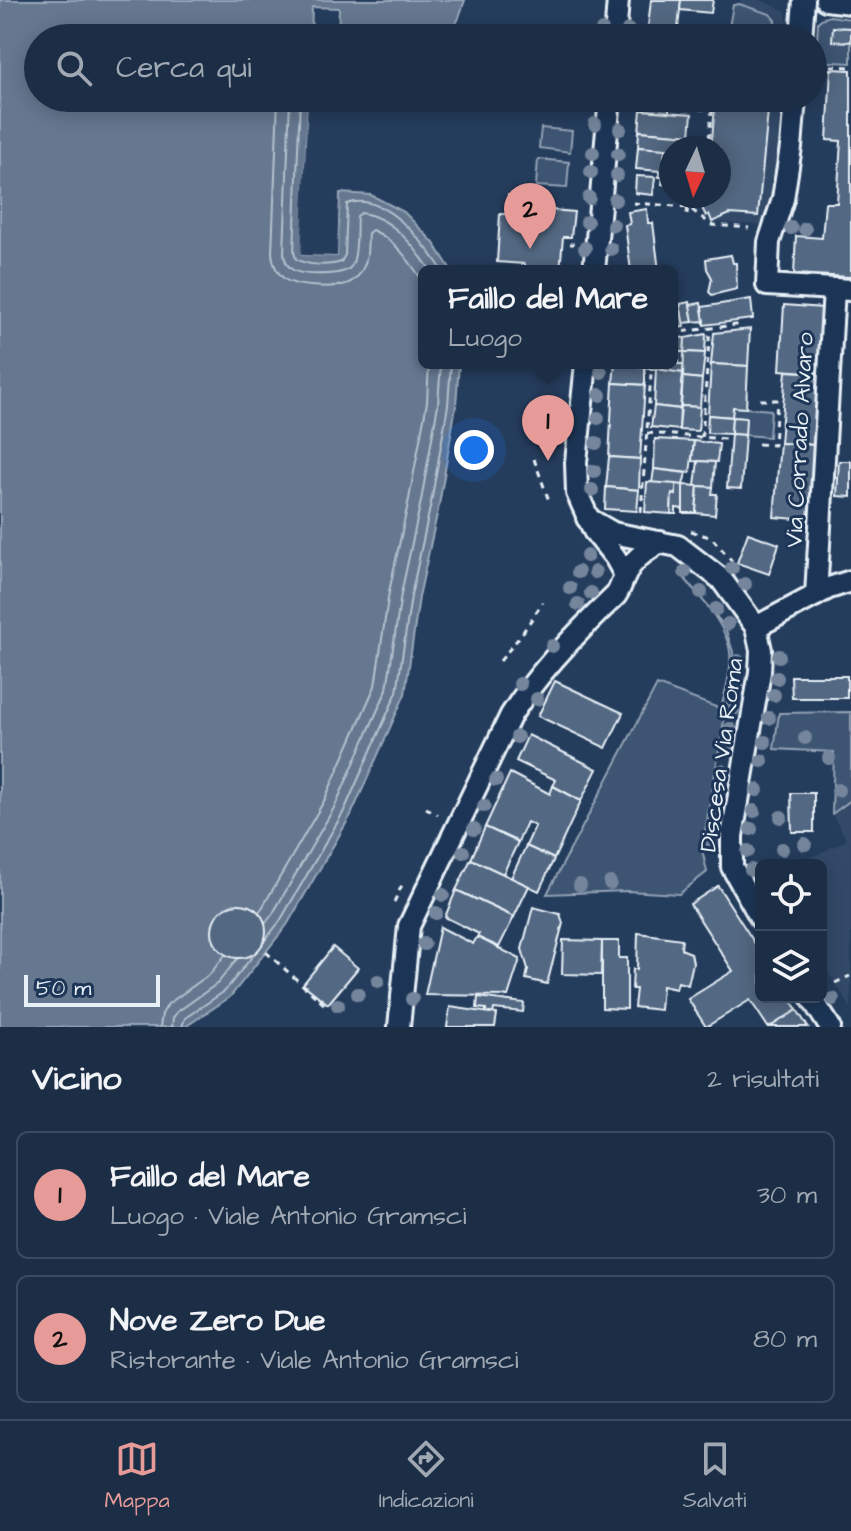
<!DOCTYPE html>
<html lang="it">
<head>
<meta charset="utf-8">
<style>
	:root { --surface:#1c2e46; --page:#25364d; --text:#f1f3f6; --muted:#a0a8b3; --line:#3a4a5f; --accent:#e69b98 }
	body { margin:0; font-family:"Architects Daughter",sans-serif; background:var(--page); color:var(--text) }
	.controls { position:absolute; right:24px; bottom:24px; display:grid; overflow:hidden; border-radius:12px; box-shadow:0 4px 20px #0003 }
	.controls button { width:72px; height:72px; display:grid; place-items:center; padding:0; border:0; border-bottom:2px solid var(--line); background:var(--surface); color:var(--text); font:40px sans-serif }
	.compass { position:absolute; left:659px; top:136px; width:72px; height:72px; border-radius:50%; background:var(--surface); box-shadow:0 4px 20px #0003; rotate:184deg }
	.scale { position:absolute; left:24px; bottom:20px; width:136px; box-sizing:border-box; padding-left:8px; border:4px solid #e8f1f8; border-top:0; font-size:22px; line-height:28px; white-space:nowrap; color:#e8f1f8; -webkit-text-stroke:6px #1d3557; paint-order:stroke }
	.you { position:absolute; left:474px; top:450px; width:28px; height:28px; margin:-20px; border:6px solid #fff; border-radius:50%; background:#1a73e8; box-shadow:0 0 0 12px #1a73e833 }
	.badge { display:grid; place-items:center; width:52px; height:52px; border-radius:50%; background:var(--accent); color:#111; font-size:26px; font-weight:700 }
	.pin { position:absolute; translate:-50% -66px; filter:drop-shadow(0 2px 4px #0008) }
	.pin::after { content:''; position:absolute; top:42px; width:28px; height:24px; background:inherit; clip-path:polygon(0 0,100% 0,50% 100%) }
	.popup { position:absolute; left:418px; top:265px; width:260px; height:104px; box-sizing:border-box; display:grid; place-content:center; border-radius:12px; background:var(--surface); filter:drop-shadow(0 2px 6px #0005); font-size:26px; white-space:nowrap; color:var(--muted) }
	.popup b { font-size:30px; color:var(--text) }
	.popup::after { content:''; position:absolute; left:50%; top:100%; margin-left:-16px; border:16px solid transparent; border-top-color:var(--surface) }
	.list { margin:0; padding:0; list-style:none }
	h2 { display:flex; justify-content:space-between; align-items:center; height:104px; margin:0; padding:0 32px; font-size:34px }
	h2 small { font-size:26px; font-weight:400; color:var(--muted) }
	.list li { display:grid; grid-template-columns:52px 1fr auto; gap:24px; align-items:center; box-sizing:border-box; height:128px; margin:0 16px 16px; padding:0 16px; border:2px solid var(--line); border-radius:12px }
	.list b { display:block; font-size:30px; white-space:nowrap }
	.list p { margin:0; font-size:26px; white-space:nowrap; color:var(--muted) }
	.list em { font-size:26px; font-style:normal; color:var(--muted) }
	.icon { flex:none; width:44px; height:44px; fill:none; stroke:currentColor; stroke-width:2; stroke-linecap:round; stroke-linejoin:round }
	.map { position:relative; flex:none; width:851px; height:1027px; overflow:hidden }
	.search { position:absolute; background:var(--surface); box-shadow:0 4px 20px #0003; left:24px; right:24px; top:24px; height:88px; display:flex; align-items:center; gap:20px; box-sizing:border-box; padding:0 28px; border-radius:44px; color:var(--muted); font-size:30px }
	.sheet { height:392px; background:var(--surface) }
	nav { display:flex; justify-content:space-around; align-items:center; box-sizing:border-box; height:112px; border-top:2px solid var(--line); background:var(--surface); font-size:22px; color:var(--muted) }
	nav a { display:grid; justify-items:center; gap:4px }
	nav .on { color:var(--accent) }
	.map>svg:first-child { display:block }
	.built { fill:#334a68 }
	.green { fill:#3e5472; stroke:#93a2b5; stroke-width:2 }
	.water { fill:#657890; stroke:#99a8ba; stroke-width:2 }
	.pier { fill:#253d5d }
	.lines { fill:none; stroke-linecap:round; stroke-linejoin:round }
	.shore { stroke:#b4c1ce; stroke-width:2 }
	.building { fill:#536782; stroke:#e8f1f8; stroke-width:2 }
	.minor-casing { stroke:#e8f1f8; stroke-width:26 }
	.path { stroke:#e8f1f8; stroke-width:3; stroke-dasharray:6 6; stroke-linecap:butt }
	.minor { stroke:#1d3557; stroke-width:20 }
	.tree { fill:#74869c }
	.labels { text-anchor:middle; stroke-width:6; stroke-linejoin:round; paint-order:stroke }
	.street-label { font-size:24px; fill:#e8f1f8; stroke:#1d3557 }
</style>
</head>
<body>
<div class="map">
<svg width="851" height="1027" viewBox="0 0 851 1027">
	<rect width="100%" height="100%" fill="#253d5d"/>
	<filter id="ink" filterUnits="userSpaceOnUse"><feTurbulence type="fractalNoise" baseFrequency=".0125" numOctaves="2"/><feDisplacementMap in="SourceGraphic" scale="16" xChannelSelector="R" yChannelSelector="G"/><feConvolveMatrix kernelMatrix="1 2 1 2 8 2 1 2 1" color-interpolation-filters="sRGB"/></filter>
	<g filter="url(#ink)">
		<g class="built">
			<polygon points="741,0 760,0 785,11 788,22 786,38 727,38 733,5 739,4"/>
			<polygon points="717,98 780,98 778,145 784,147 775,199 765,225 712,222 709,215 706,216 696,196 719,196"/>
			<polygon points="851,800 851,1008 821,961 821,865 796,865 847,840 832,814"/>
		</g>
		<g class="green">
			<polygon points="739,4 770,14 775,20 775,29 744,26 742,38 727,38 733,5"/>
			<polygon points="830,16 851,19 851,63 816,61 818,22 821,19"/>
			<polygon points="541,128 572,131 570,152 539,148"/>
			<polygon points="538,159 569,162 567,188 536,186"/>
			<polygon points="733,407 771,410 769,437 745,435 746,418 732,417"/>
			<path d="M681,574l44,53 8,25 -1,22 -30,175 5,23 -28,22 -52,-3 -80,3 110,-209 64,24c4,-18 11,-38 9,-56 -2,-26 -32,-59 -49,-79z"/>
			<polygon points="851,712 851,800 832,814 834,752 774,749 779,713"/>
		</g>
		<polygon class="water" points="0,0 465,0 458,20 446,38 338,38 339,8 312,7 311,38 38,38 38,98 308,98 302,255 337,256 340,193 371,195 404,212 433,242 452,271 424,271 424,363 459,363 456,406 439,505 419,597 405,694 351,815 287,925 230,997 185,1027 0,1027"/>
		<polygon class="pier" points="308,98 312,98 306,251 333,252 336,193 339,189 337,256 301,255"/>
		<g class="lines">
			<g class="shore">
				<path d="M278,98l-6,155c1,11 5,21 14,27 11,7 44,8 57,5 8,-2 15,-7 19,-15 7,-11 5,-25 6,-37l4,-3c24,10 38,32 52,53"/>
				<path d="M290,98l-6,155c1,7 2,13 9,17 10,6 48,6 57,-2 8,-10 6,-39 7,-52l4,-3c31,4 53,33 70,58"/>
				<path d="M300,98l-6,154 2,7c11,7 34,7 45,3l4,-7 2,-51c37,-14 78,40 96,67"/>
				<polyline points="160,1027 162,1014 168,1004 210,974 262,908 324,801 375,686 389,592 409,499 427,402 429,363"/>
				<polyline points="172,1027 173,1018 177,1012 218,983 272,915 335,806 387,689 401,594 421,501 438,404 441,363"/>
				<polyline points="182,1027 185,1018 225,991 280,921 344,811 397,692 411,596 431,503 448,405 451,363"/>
			</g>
		</g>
		<g class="building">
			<polygon points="651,0 681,0 677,38 647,35"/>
			<polygon points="681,0 713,0 711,13 680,10"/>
			<polygon points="833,27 851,28 851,42 832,41"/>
			<polygon points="831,69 851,70 851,277 794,274 796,236 822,238 825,203 837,203 841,141 827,140"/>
			<polygon points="642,98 670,98 669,112 641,110"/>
			<polygon points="715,107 768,111 758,216 730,214 712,222 709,214 706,216 696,196 719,196 719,148 711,148"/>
			<polygon points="641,110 692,114 690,135 639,131"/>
			<polygon points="639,131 690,135 690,148 671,148 671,150 638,147"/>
			<polygon points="638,147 665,149 663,177 659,177 660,171 636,169"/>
			<polygon points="665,149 671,150 671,171 664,170"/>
			<polygon points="664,170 671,171 671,185 662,184"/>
			<polygon points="636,176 655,177 653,195 635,193"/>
			<polygon points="508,195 531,198 530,208 574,212 571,237 563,237 560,271 528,271 528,267 525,267 525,264 497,262 500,214 506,214"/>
			<polygon points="647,209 648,223 653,223 659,271 631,271 625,225 630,224 628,212"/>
			<polygon points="731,255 733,263 736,263 737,289 712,295 709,292 712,278 707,269 706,259"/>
			<polygon points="751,299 753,319 704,325 702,307"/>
			<polygon points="690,302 693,322 683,323 680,304"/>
			<polygon points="701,303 704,321 693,322 690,305"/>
			<polygon points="680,304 684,327 672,329 672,305"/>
			<polygon points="784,305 823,308 819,373 780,370"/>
			<polygon points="750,329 748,366 711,364 714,333"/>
			<polygon points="706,334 705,353 684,352 685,338"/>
			<polygon points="677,337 685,338 684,352 679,352 678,364 684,364 683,373 650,369 650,363 672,363 672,343 676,343"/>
			<polygon points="684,352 705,353 702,379 683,377"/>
			<polygon points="615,363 638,363 638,367 645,368 645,385 613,383"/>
			<polygon points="711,364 748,366 746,408 733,407 732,417 708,415"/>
			<polygon points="656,369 683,373 680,409 654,406"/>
			<polygon points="786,371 819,373 814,445 780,443"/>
			<polygon points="683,377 702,379 700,407 681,406"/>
			<polygon points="613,383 645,385 640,459 609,457"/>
			<polygon points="654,406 680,409 679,430 651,427"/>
			<polygon points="681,406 700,407 698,431 679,430"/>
			<polygon points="708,415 732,417 731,434 707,433"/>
			<polygon points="732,417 746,418 745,435 731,434"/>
			<polygon points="731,434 745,435 741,489 727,488"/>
			<polygon points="655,439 694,441 690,473 654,469"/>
			<polygon points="694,441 719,444 717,462 692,461"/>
			<polygon points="780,443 814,445 808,520 774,517"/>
			<polygon points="609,457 640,459 639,490 606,487"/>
			<polygon points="698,461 715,462 713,487 695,486"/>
			<polygon points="839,461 851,461 851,497 837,496"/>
			<polygon points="654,469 686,473 683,485 652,483"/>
			<polygon points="647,482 676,484 676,495 672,494 671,514 645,512"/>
			<polygon points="676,484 683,485 683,509 676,508 676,514 671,514 672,494 676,495"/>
			<polygon points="683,485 698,486 696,513 683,513"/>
			<polygon points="698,486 713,487 712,494 717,494 715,515 696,513"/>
			<polygon points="606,487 639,490 637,511 605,509"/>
			<polygon points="748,533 779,544 769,574 737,563"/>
			<polygon points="791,676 847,676 847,698 792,698"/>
			<polygon points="555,681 623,713 606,748 538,716"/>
			<polygon points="528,735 597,769 581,801 553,786 556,780 516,761"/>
			<polygon points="510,773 550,794 553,786 581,801 554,859 526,846 535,826 527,822 518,842 485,827"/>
			<polygon points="791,793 814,793 814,832 792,832"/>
			<polygon points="485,827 518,842 503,874 471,859"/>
			<polygon points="526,846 554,859 539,891 511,878"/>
			<polygon points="471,859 529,886 514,917 456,890"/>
			<polygon points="718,886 761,953 761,997 789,997 797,1010 770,1027 768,1027 750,1000 706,1027 688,999 733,971 690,904"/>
			<polygon points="456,890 514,917 499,947 477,937 479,934 445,917"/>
			<circle cx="239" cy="931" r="27"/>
			<polygon points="533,907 560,914 563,923 547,984 526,979 528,969 522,949"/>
			<polygon points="440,927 473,944 477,937 520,959 508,996 425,995"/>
			<polygon points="638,933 682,939 681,949 691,953 693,963 688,985 678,982 676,989 662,986 660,1010 634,1007 636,989 632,989 633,969 637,969"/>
			<polygon points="563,940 602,941 601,975 562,974"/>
			<polygon points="602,941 619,941 619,958 627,958 627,1009 602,1008"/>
			<polygon points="333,947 358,968 328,1004 303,984"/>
			<polygon points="478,997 524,1003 523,1012 494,1009 493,1014 486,1013 486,1009 477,1008"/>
			<polygon points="450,1007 497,1014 495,1027 447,1027"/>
			<polygon points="797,1010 808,1027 770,1027"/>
		</g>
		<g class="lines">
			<g class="minor-casing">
				<g id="minor">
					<polyline points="826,0 851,3"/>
					<polyline points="615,38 618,0"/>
					<polyline points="801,38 804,0"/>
					<polyline points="795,98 791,147 783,199 769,242 767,285 851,290"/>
					<polyline points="594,271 610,98"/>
					<polyline points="586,363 576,462 577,493 594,531 615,557 625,575"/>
					<polyline points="587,518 613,533 678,546 721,579 756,627 761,650 760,672 732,836 732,867 761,919"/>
					<polyline points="816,595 834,289"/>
					<polyline points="756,627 829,588 851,581"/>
					<polyline points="811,997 830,1027"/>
					<path d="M399,1027l10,-101 102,-211c26,-41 69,-86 105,-120 5,-7 5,-12 9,-19 6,-16 21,-25 35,-34"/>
				</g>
			</g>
			<g class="path">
				<polyline points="831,66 851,67"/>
				<polyline points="699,109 712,110 708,148"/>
				<polyline points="633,203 688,207 712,225 749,228"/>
				<polyline points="687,214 689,196"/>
				<polyline points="570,244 574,244"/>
				<polyline points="672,333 743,324"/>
				<polyline points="548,427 557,427"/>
				<polyline points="647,433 726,439"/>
				<polyline points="702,437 710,328"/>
				<polyline points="758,444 774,445 777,400 760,400"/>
				<polyline points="534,459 549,501"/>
				<polyline points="641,512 651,374 648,368 648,363"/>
				<polyline points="691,531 712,538 732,561"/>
				<polyline points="500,661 521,635 543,602"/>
				<polyline points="426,808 438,814"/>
				<polyline points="394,902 403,883"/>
				<polyline points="266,952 326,1006"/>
				<polyline points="835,983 850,976"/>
			</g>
			<use href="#minor" class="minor"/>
		</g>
		<g class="tree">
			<circle cx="602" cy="30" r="7"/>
			<circle cx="628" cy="30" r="7"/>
			<circle cx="595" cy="124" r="7"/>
			<circle cx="620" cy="129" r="7"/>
			<circle cx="593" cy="153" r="7"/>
			<circle cx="618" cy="154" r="7"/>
			<circle cx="591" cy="172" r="7"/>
			<circle cx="617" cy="175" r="7"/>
			<circle cx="589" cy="198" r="7"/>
			<circle cx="615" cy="200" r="7"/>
			<circle cx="587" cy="222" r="7"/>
			<circle cx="613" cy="225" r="7"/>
			<circle cx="791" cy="228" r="7"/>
			<circle cx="805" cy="229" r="7"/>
			<circle cx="585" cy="248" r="7"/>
			<circle cx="611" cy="249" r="7"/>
			<circle cx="601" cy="372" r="7"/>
			<circle cx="600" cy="395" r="7"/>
			<circle cx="598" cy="418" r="7"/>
			<circle cx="596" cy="443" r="7"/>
			<circle cx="594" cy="471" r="7"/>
			<circle cx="592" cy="490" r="7"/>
			<circle cx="587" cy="556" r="7"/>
			<circle cx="732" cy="568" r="7"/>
			<circle cx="578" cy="572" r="7"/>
			<circle cx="595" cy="572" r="7"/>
			<circle cx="685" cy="572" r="7"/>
			<circle cx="745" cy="584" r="7"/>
			<circle cx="570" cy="588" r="7"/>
			<circle cx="701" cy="592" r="7"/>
			<circle cx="591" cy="593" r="7"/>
			<circle cx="578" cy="604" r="7"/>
			<circle cx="716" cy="609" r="7"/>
			<circle cx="728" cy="624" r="7"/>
			<circle cx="552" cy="646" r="7"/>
			<circle cx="779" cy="656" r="7"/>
			<circle cx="738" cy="661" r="7"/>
			<circle cx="777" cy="678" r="7"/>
			<circle cx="520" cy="684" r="7"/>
			<circle cx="737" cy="685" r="7"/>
			<circle cx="774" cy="695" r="7"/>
			<circle cx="537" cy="699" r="7"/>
			<circle cx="734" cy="709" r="7"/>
			<circle cx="769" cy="718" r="7"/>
			<circle cx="730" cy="729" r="7"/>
			<circle cx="517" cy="737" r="7"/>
			<circle cx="805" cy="738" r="7"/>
			<circle cx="765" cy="742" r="7"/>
			<circle cx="727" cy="750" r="7"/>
			<circle cx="829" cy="758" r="7"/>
			<circle cx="762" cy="761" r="7"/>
			<circle cx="722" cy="771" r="7"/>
			<circle cx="496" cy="780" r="7"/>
			<circle cx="757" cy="790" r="7"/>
			<circle cx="838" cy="790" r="7"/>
			<circle cx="484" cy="806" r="7"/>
			<circle cx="754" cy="811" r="7"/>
			<circle cx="781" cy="817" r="7"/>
			<circle cx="713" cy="820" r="7"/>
			<circle cx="474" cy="829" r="7"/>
			<circle cx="751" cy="829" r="7"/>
			<circle cx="710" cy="842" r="7"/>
			<circle cx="805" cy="844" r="7"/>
			<circle cx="782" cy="849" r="7"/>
			<circle cx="748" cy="851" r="7"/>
			<circle cx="463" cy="852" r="7"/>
			<circle cx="751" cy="870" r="7"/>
			<circle cx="610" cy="883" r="7"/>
			<circle cx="580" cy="885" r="7"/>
			<circle cx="443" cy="895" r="7"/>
			<circle cx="436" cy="913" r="7"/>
			<circle cx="424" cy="944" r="7"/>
			<circle cx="378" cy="981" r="7"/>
			<circle cx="358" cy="994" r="7"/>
			<circle cx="412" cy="999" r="7"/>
			<circle cx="833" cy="999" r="7"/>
			<circle cx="338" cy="1005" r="7"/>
		</g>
	</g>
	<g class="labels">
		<g class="street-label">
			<text transform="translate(799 440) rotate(-87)" y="8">Via Corrado Alvaro</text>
			<text transform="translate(721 755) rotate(-82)" y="8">Discesa Via Roma</text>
		</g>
	</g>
</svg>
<div class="controls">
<button><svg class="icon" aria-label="locate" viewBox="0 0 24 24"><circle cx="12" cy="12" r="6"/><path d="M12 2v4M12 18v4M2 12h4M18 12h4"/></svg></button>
<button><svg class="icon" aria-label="layers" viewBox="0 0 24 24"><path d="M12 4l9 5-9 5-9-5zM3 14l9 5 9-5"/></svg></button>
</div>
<svg class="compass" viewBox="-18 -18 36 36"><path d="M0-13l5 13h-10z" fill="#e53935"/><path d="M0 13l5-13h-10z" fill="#a0a8b3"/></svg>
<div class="scale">50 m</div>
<div class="you"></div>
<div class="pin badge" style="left:548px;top:461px">1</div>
<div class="popup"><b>Faillo del Mare</b>Luogo</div>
<div class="pin badge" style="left:530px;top:249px">2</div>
<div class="search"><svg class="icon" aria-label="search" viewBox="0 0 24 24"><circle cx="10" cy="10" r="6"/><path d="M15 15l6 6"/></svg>Cerca qui</div>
</div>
<section class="sheet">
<h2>Vicino<small>2 risultati</small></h2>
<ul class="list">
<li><span class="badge">1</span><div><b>Faillo del Mare</b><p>Luogo · Viale Antonio Gramsci</p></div><em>30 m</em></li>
<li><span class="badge">2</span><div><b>Nove Zero Due</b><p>Ristorante · Viale Antonio Gramsci</p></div><em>80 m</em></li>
</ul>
</section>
<nav>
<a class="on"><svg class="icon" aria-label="map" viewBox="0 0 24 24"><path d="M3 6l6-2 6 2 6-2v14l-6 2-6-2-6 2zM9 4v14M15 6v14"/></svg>Mappa</a>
<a><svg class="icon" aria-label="directions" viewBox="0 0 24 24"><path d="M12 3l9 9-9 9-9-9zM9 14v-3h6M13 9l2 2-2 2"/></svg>Indicazioni</a>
<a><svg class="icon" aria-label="saved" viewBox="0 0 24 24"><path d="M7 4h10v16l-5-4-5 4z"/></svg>Salvati</a>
</nav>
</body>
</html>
